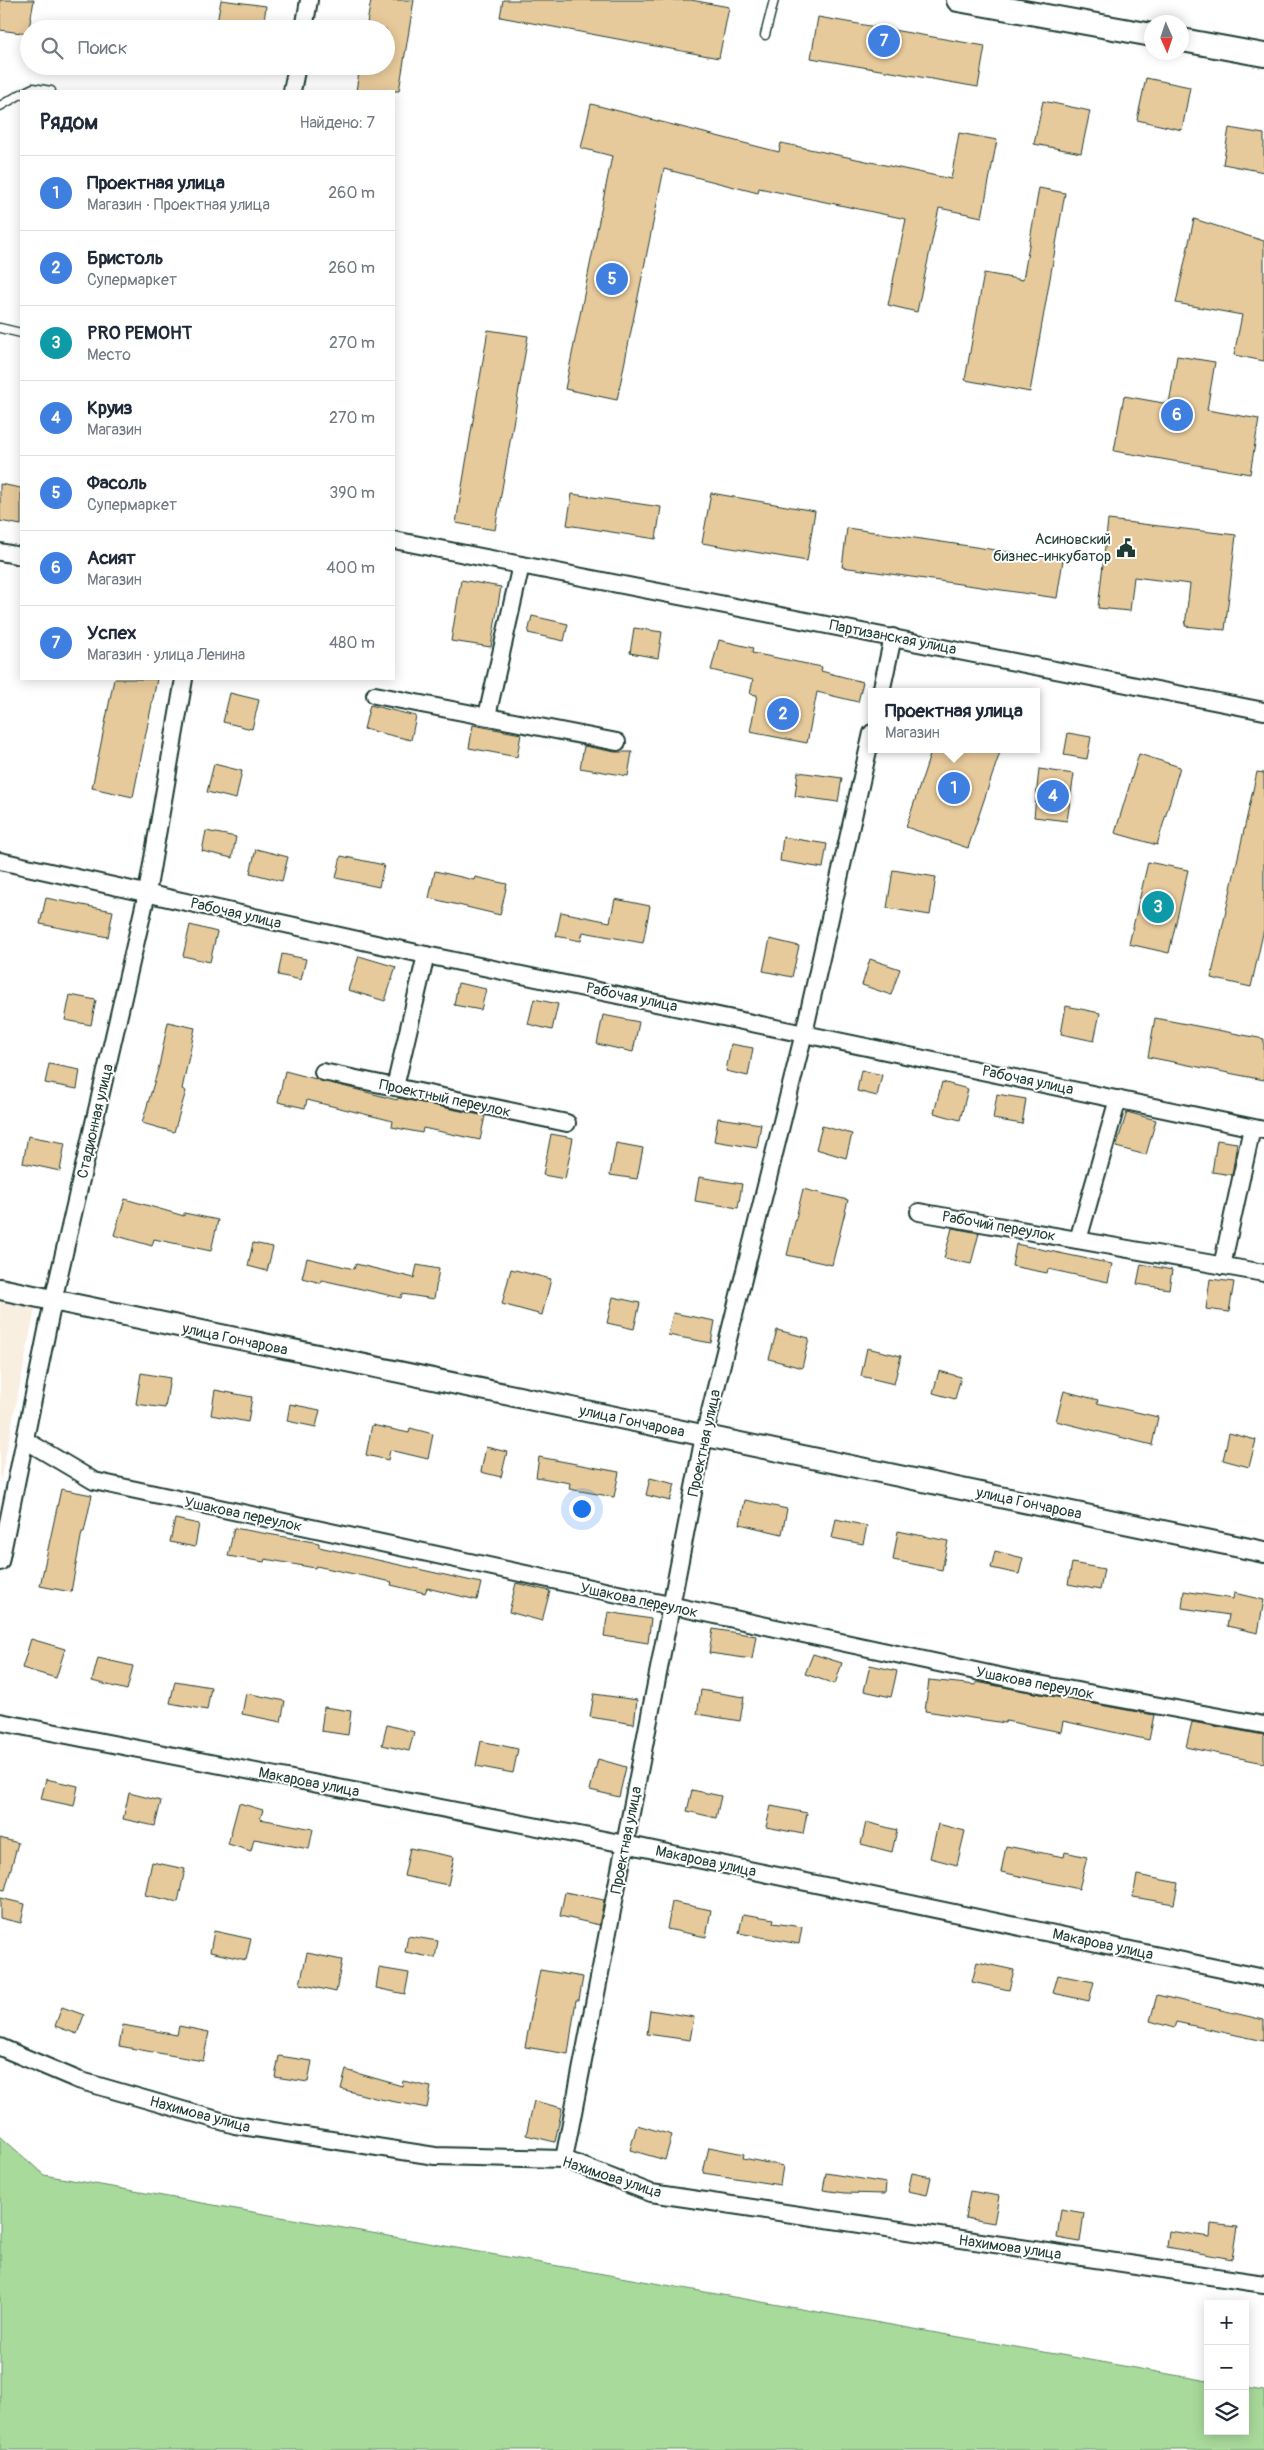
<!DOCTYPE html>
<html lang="ru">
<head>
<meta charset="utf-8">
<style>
	:root { --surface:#fff; --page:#f2f2f3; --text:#1f2937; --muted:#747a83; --line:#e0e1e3; --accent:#1f3d34 }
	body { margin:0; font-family:Pangolin,sans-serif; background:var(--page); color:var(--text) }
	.controls { position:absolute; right:15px; bottom:15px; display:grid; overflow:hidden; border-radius:0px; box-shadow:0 2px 12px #0003 }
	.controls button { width:45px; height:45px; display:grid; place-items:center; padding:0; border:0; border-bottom:1px solid var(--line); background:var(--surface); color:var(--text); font:25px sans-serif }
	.compass { position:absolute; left:1144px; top:15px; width:45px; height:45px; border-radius:50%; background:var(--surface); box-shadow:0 2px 12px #0003; rotate:177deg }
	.you { position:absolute; left:581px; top:1508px; width:18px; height:18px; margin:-12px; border:4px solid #fff; border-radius:50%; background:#1a73e8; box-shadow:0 0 0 8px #1a73e833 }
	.badge { display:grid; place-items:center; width:32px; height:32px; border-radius:50%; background:var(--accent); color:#fff; font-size:16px; font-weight:700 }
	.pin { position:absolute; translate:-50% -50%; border:2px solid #fff; box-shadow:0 1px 5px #0006 }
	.popup { position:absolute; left:868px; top:688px; width:172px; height:65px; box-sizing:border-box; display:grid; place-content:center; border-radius:0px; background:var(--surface); filter:drop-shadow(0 1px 4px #0005); font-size:16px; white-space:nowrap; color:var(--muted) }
	.popup b { font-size:19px; color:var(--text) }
	.popup::after { content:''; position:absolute; left:50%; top:100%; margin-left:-10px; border:10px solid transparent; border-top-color:var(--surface) }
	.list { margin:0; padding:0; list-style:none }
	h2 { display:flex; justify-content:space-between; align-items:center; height:65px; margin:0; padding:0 20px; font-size:21px }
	h2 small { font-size:16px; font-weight:400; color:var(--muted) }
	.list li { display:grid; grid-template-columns:32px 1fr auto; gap:15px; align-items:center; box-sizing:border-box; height:75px; padding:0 20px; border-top:1px solid var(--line) }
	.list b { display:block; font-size:19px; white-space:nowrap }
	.list p { margin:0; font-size:16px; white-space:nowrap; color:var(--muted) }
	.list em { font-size:16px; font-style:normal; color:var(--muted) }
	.icon { flex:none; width:28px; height:28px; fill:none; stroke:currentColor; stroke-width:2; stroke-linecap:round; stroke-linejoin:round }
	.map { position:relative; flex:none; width:1264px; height:2450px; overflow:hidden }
	.search { position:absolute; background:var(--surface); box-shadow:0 2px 12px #0003; left:20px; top:20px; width:375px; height:55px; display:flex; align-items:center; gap:12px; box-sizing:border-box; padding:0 18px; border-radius:28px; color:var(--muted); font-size:19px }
	.panel { position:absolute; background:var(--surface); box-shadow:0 2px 12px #0003; left:20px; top:90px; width:375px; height:590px; border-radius:0px }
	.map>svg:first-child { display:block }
	.built { fill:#f8efe1 }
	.green { fill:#a8da9b; stroke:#648c68 }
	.building { fill:#e7ca9b; stroke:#1f3d34 }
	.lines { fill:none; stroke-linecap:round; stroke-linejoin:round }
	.service-casing { stroke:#1f3d34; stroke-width:11 }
	.minor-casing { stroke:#1f3d34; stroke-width:20 }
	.tertiary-casing { stroke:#1f3d34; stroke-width:24 }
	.secondary-casing { stroke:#1f3d34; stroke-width:26 }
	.service { stroke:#fff; stroke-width:8 }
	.minor { stroke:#fff; stroke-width:16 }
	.tertiary { stroke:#fff; stroke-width:20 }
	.secondary { stroke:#fff; stroke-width:22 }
	.labels { text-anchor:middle; stroke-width:4; stroke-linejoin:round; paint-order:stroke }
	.poi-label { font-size:15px; fill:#1f3d34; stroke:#fff; text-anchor:end }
	.street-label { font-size:15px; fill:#1f3d34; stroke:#fff }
</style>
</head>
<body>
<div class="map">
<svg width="1264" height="2450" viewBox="0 0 1264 2450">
	<rect width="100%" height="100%" fill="#fff"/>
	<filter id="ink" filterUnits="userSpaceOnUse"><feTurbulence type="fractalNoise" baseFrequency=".02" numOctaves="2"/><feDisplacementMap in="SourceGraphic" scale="10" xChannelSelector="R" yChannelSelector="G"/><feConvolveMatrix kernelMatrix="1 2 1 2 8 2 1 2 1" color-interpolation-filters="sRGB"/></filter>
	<g filter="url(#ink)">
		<polygon class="built" points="0,1301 35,1309 0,1484"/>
		<polygon class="green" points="0,2136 44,2175 1208,2381 1208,2431 1245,2431 1245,2388 1264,2391 1264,2450 0,2450"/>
		<g class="building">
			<polygon points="0,0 34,0 28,34 0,30"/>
			<polygon points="221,0 266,6 263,29 216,29"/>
			<polygon points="371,0 414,0 399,91 356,91 360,66 386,66 386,29 366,29"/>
			<polygon points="503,0 691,0 729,7 719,58 500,17"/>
			<polygon points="818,17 985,46 978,87 811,58"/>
			<polygon points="1146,78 1190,87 1182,130 1137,120"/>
			<polygon points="1043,101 1090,111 1081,153 1034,144"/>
			<polygon points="591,104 779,152 781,143 951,179 959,133 997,140 982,217 939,208 917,312 888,305 906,219 759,188 758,193 664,169 617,400 565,389 612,156 581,148"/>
			<polygon points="1229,128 1264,134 1264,172 1223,164"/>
			<polygon points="1039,188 1065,193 1030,392 965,380 984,273 1023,280"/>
			<polygon points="1194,219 1264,241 1264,361 1234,355 1242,315 1176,303"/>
			<polygon points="488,330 528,336 495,530 456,523"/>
			<polygon points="1177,356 1215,362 1207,410 1259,419 1250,474 1114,451 1124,396 1169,404"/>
			<polygon points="0,484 21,488 21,525 0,521"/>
			<polygon points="711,493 815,511 807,561 702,543"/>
			<polygon points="572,494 661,507 656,539 567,525"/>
			<polygon points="1108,520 1236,535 1225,630 1185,626 1190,584 1134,577 1130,611 1098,608"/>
			<polygon points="847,528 1063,560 1057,598 842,567"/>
			<polygon points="461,580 501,587 491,647 451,641"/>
			<polygon points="532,616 568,624 564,641 528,633"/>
			<polygon points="634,628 662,632 658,658 630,653"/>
			<polygon points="719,640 753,648 752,653 822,667 821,671 863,682 858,702 817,692 807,743 750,732 757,695 750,694 753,680 711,670"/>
			<polygon points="114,679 157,679 133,797 92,788"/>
			<polygon points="230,693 259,700 252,729 223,722"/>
			<polygon points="370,705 416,716 411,740 364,729"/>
			<polygon points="473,725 521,734 517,757 469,748"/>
			<polygon points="1068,733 1091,737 1087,759 1064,755"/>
			<polygon points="584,746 615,752 632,752 628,776 580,768"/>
			<polygon points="932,749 1001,749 968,848 906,827"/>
			<polygon points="1139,754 1180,767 1157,845 1115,833"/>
			<polygon points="214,764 242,771 236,799 207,792"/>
			<polygon points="1039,769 1074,774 1067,821 1034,817"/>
			<polygon points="798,772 842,778 838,802 795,796"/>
			<polygon points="1257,772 1264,773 1264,929 1251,987 1211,978"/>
			<polygon points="206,831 236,837 232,858 202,851"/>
			<polygon points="783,837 827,844 823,868 780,861"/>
			<polygon points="256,849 288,857 282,881 250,873"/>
			<polygon points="341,856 384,865 379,887 336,878"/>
			<polygon points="1148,862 1188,870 1169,953 1129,944"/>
			<polygon points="893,870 936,877 930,915 887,908"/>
			<polygon points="435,871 474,880 475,877 507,884 500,915 429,898"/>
			<polygon points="46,898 113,911 108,937 40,924"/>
			<polygon points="615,899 650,906 643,943 583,932 581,941 556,936 561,912 610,922"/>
			<polygon points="190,925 217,932 210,962 183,956"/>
			<polygon points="770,939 799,946 792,977 763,971"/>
			<polygon points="282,954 306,959 301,980 278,975"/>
			<polygon points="359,956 396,967 385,1001 348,990"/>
			<polygon points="870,959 900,969 891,995 862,985"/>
			<polygon points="458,983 486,989 481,1010 454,1005"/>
			<polygon points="70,995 96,1000 91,1025 65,1020"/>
			<polygon points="534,999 558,1004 552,1030 528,1024"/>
			<polygon points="1066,1006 1100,1013 1094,1041 1061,1034"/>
			<polygon points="603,1015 639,1022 633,1052 597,1044"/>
			<polygon points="1155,1018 1264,1039 1264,1080 1148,1057"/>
			<polygon points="168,1022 195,1028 182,1089 186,1091 174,1132 142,1123 159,1066"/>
			<polygon points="731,1044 753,1048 748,1076 726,1071"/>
			<polygon points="49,1064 80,1070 77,1089 45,1083"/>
			<polygon points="861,1070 882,1075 877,1096 857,1091"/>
			<polygon points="285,1071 397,1100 398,1098 485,1116 480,1140 423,1128 422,1133 392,1127 393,1121 307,1100 305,1108 278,1102"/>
			<polygon points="942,1082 968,1089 960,1120 934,1113"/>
			<polygon points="997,1094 1026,1099 1022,1124 993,1119"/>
			<polygon points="1127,1112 1156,1120 1146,1155 1116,1147"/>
			<polygon points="718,1118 761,1124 757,1148 714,1141"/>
			<polygon points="822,1126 852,1134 846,1158 816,1149"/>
			<polygon points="551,1134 573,1138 565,1179 543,1175"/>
			<polygon points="28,1136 65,1143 60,1171 23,1163"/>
			<polygon points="1217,1140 1237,1143 1232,1175 1212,1172"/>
			<polygon points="616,1143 643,1148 637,1179 610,1175"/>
			<polygon points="699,1177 742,1184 738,1208 695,1201"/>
			<polygon points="803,1189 848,1200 832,1265 787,1255"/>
			<polygon points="125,1199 184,1216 184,1213 218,1220 211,1251 154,1239 152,1246 114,1235"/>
			<polygon points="952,1228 979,1233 971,1264 944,1258"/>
			<polygon points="253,1243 273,1247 267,1271 248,1266"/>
			<polygon points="1016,1244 1112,1264 1108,1282 1048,1269 1047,1273 1012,1266"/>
			<polygon points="307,1258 354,1269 356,1264 414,1278 417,1265 439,1269 434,1299 402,1294 401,1298 322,1280 321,1283 302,1278"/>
			<polygon points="1141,1264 1172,1270 1169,1289 1137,1284"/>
			<polygon points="511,1269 551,1279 542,1315 502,1304"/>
			<polygon points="1210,1279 1234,1282 1229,1312 1206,1309"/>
			<polygon points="613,1297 640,1303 634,1329 607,1323"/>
			<polygon points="673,1313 715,1321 711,1343 668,1335"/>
			<polygon points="777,1330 809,1338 802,1368 769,1359"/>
			<polygon points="867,1348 901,1356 894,1384 861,1376"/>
			<polygon points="939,1371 961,1377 955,1399 933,1393"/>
			<polygon points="141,1373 170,1378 165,1408 136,1404"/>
			<polygon points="215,1390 252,1397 248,1422 211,1415"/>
			<polygon points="1064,1391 1098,1400 1097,1403 1158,1417 1152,1445 1056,1421"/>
			<polygon points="290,1404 320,1410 316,1427 287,1421"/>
			<polygon points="372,1425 409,1433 410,1428 433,1434 428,1459 390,1450 388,1460 366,1455"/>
			<polygon points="1229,1433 1256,1440 1249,1467 1223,1460"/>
			<polygon points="486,1447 507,1452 501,1477 481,1472"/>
			<polygon points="539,1457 619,1472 614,1497 569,1489 570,1483 536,1477"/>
			<polygon points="650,1478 675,1484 670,1501 646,1495"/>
			<polygon points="61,1489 92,1495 84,1532 82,1532 71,1592 40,1586"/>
			<polygon points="745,1500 787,1509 782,1534 740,1524"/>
			<polygon points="175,1519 199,1524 195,1547 170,1542"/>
			<polygon points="836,1519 867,1526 863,1544 832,1538"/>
			<polygon points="234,1528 319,1543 319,1547 481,1583 477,1600 427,1588 425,1593 391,1585 392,1582 316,1566 315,1568 265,1559 264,1562 228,1556"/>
			<polygon points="898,1531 948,1541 942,1570 893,1560"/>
			<polygon points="995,1551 1023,1558 1019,1574 991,1568"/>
			<polygon points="1072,1563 1104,1569 1100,1590 1068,1584"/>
			<polygon points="516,1583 550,1591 542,1621 509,1612"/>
			<polygon points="1184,1591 1233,1599 1234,1593 1264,1600 1258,1633 1227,1626 1229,1615 1182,1608"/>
			<polygon points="608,1612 651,1619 648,1643 604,1636"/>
			<polygon points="713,1629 756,1636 752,1659 709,1653"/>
			<polygon points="31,1639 65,1649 56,1678 22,1668"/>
			<polygon points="813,1654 842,1663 835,1684 805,1674"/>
			<polygon points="98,1658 133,1666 127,1690 92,1681"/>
			<polygon points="870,1665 897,1671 891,1697 864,1691"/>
			<polygon points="929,1680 976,1685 976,1682 1154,1715 1149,1740 1063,1721 1061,1732 1006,1721 1005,1723 925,1711"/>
			<polygon points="175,1681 211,1687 207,1710 170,1703"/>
			<polygon points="701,1690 744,1697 740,1721 697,1714"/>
			<polygon points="246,1693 285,1701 281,1722 242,1714"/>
			<polygon points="594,1694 637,1700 634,1724 590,1717"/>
			<polygon points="324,1707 351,1711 348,1735 321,1731"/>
			<polygon points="1192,1722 1264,1735 1264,1763 1186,1747"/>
			<polygon points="387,1725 414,1732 409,1751 382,1745"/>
			<polygon points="481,1741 518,1749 513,1773 476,1766"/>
			<polygon points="598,1759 626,1767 619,1797 590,1790"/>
			<polygon points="46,1779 78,1786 74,1806 41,1799"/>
			<polygon points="692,1790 721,1796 716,1818 687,1811"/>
			<polygon points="129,1793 161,1801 155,1826 123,1819"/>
			<polygon points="239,1803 263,1810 260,1819 313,1829 309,1849 254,1839 251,1851 228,1844"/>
			<polygon points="771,1806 807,1813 803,1834 766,1827"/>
			<polygon points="866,1822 897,1830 892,1852 861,1844"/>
			<polygon points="938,1824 965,1831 957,1865 930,1858"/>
			<polygon points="0,1838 18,1843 5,1890 0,1889"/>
			<polygon points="1006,1846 1064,1857 1065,1852 1087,1857 1079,1889 1001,1872"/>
			<polygon points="410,1848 454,1857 448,1885 404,1876"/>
			<polygon points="152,1862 185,1869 178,1902 145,1895"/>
			<polygon points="1137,1875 1178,1883 1174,1904 1133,1897"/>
			<polygon points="565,1892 604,1900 599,1925 560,1916"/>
			<polygon points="0,1898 25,1904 21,1923 0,1918"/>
			<polygon points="672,1902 711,1910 706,1937 667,1929"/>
			<polygon points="743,1914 774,1919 773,1923 802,1927 799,1944 739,1933"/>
			<polygon points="214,1931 251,1939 246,1960 210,1952"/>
			<polygon points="408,1936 438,1941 435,1958 405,1952"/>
			<polygon points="307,1953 342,1960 336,1992 300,1984"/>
			<polygon points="977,1962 1014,1970 1009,1990 972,1982"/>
			<polygon points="379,1968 409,1973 405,1994 376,1988"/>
			<polygon points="540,1970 583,1977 579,2000 576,2000 568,2054 525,2047"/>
			<polygon points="1058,1975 1094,1982 1089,2001 1053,1993"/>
			<polygon points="1157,1995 1264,2020 1264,2041 1176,2022 1174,2028 1150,2021"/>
			<polygon points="62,2007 84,2015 77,2034 55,2026"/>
			<polygon points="650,2010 694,2017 690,2040 647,2034"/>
			<polygon points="123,2025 177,2035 179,2026 209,2032 203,2061 119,2046"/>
			<polygon points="279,2056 312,2061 308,2082 275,2077"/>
			<polygon points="346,2070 402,2086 403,2081 431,2087 427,2108 375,2098 341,2089"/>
			<polygon points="534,2101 562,2108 555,2142 526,2135"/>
			<polygon points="637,2125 672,2135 665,2160 630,2150"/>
			<polygon points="709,2147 744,2154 743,2158 783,2166 780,2185 703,2173"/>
			<polygon points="826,2173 886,2183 885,2194 845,2193 823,2190"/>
			<polygon points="912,2173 931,2177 927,2195 908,2191"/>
			<polygon points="970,2191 999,2196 994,2223 965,2218"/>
			<polygon points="1061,2209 1084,2213 1080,2242 1057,2238"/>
			<polygon points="1211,2224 1237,2227 1232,2259 1167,2247 1169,2231 1210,2237"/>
		</g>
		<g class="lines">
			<g class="service-casing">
				<g id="service">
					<polyline points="765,35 774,0"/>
					<polyline points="27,91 33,88 51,91"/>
					<polyline points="0,106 21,94"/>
					<polyline points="0,328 21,333"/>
				</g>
			</g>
			<g class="minor-casing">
				<g id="minor">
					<polyline points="304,29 309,0"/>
					<polyline points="292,91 297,66"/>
					<polyline points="394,540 1264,711"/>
					<polyline points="0,552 21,556"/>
					<polyline points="881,692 893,637"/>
					<polyline points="375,695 617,742"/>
					<polyline points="487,716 521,565"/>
					<polyline points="0,861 426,955 1264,1130"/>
					<polyline points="323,1072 567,1123"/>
					<polyline points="395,1087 426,955"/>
					<polyline points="919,1212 1264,1273"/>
					<polyline points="1078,1240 1118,1099"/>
					<polyline points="1222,1266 1252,1128"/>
					<polyline points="25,1440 94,1481 1017,1680 1264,1725"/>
					<polyline points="0,1562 53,1301 147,893 184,679"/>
					<polyline points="0,1722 625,1844 1264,1978"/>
					<polyline points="0,2047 78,2080 235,2125 435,2156 564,2159 651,2193 1264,2284"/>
					<polyline points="564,2159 704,1436 804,1033 872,733"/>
				</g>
			</g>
			<g class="tertiary-casing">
				<polyline id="tertiary" points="0,1289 1264,1552"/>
			</g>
			<g class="secondary-casing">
				<g id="secondary">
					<polyline points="958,0 1152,35"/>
					<polyline points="1182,40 1264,55"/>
				</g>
			</g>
			<use href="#service" class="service"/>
			<use href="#minor" class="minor"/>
			<use href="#tertiary" class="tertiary"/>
			<use href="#secondary" class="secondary"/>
		</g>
	</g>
	<defs>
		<g id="civic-bare" transform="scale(1.5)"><path d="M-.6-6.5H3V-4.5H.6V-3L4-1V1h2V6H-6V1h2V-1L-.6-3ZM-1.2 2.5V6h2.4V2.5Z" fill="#1f3d34" stroke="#fff" stroke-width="2.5" paint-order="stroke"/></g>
	</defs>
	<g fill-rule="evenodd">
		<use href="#civic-bare" x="1126" y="548"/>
	</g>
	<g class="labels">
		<g class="poi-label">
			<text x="1111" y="544">Асиновский<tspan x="1111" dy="17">бизнес-инкубатор</tspan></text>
		</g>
		<g class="street-label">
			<text transform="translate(893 637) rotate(11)" y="5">Партизанская улица</text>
			<text transform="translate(236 913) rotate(13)" y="5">Рабочая улица</text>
			<text transform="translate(632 997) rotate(12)" y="5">Рабочая улица</text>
			<text transform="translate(1028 1080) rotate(12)" y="5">Рабочая улица</text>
			<text transform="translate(445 1098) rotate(12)" y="5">Проектный переулок</text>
			<text transform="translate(95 1121) rotate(-77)" y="5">Стадионная улица</text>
			<text transform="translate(999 1226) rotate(10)" y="5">Рабочий переулок</text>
			<text transform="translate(235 1339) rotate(12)" y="5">улица Гончарова</text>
			<text transform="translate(632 1421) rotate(12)" y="5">улица Гончарова</text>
			<text transform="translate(704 1443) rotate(-78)" y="5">Проектная улица</text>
			<text transform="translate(1029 1503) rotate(12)" y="5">улица Гончарова</text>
			<text transform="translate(243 1514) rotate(12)" y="5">Ушакова переулок</text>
			<text transform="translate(639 1600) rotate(12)" y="5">Ушакова переулок</text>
			<text transform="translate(1035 1683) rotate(11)" y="5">Ушакова переулок</text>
			<text transform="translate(309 1782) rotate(11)" y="5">Макарова улица</text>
			<text transform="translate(626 1840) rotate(-79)" y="5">Проектная улица</text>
			<text transform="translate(706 1861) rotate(12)" y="5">Макарова улица</text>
			<text transform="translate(1103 1944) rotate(12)" y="5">Макарова улица</text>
			<text transform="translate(200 2114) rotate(15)" y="5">Нахимова улица</text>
			<text transform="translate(612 2177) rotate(18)" y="5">Нахимова улица</text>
			<text transform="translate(1010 2247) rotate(8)" y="5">Нахимова улица</text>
		</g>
	</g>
</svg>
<div class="controls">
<button>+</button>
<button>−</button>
<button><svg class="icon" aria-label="layers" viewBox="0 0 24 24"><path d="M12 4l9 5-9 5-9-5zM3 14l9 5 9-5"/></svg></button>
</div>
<svg class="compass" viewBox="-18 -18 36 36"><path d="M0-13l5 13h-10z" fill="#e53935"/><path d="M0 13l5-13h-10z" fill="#747a83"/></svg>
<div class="you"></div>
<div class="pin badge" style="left:954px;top:788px;background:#3f7fe0">1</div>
<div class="popup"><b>Проектная улица</b>Магазин</div>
<div class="pin badge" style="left:783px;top:714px;background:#3f7fe0">2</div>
<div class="pin badge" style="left:1158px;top:907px;background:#0f9aa8">3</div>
<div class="pin badge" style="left:1053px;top:796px;background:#3f7fe0">4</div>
<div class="pin badge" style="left:612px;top:279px;background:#3f7fe0">5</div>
<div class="pin badge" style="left:1177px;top:415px;background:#3f7fe0">6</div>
<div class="pin badge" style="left:884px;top:41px;background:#3f7fe0">7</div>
<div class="search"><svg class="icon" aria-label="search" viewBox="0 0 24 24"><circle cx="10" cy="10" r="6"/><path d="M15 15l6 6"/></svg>Поиск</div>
<section class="panel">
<h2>Рядом<small>Найдено: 7</small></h2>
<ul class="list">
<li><span class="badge" style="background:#3f7fe0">1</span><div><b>Проектная улица</b><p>Магазин · Проектная улица</p></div><em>260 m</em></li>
<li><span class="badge" style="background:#3f7fe0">2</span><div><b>Бристоль</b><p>Супермаркет</p></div><em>260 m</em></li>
<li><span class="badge" style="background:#0f9aa8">3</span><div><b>PRO РЕМОНТ</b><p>Место</p></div><em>270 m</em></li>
<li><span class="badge" style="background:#3f7fe0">4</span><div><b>Круиз</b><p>Магазин</p></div><em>270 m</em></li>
<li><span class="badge" style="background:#3f7fe0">5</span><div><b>Фасоль</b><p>Супермаркет</p></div><em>390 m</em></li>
<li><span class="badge" style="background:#3f7fe0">6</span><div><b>Асият</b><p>Магазин</p></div><em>400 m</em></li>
<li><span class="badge" style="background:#3f7fe0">7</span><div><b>Успех</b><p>Магазин · улица Ленина</p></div><em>480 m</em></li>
</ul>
</section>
</div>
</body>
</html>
